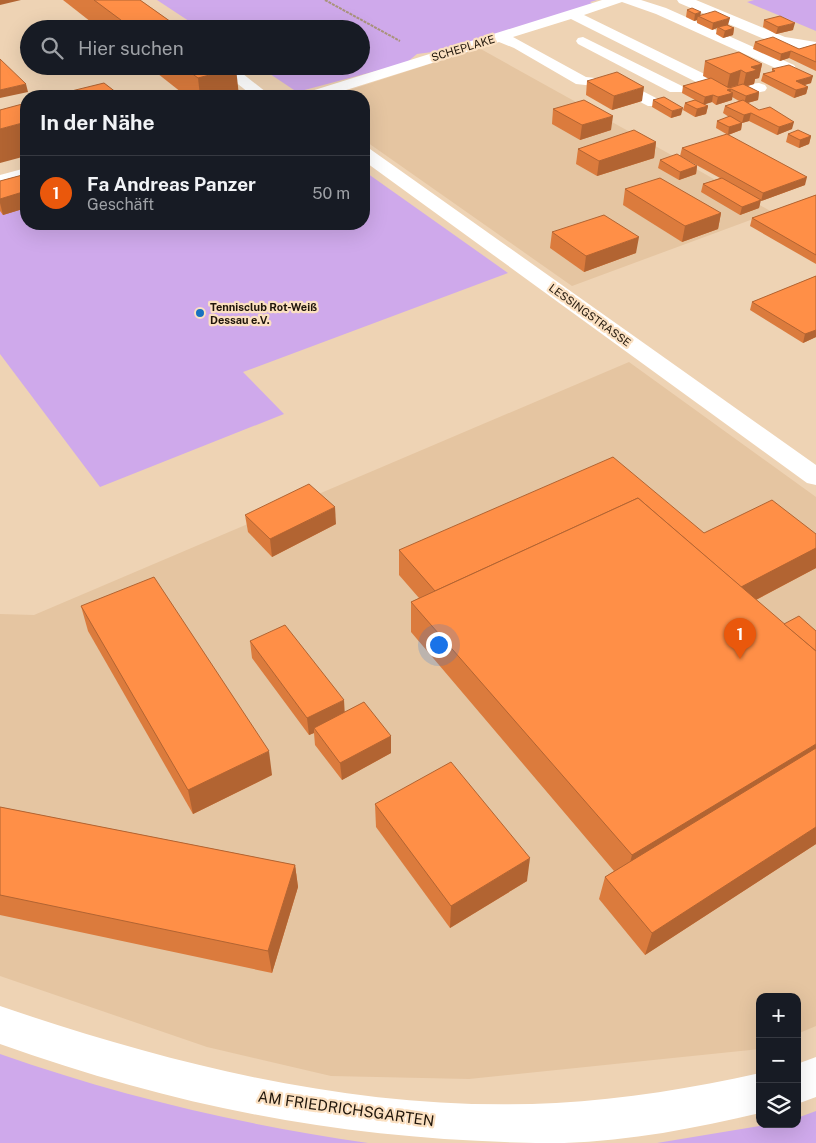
<!DOCTYPE html>
<html lang="de">
<head>
<meta charset="utf-8">
<style>
	:root { --surface:#171b24; --page:#242831; --text:#f1f3f6; --muted:#9ea1a6; --line:#363941; --accent:#ea580c }
	body { margin:0; font-family:"Public Sans",sans-serif; background:var(--page); color:var(--text) }
	.controls { position:absolute; right:15px; bottom:15px; display:grid; overflow:hidden; border-radius:10px; box-shadow:0 5px 20px #0002 }
	.controls button { width:45px; height:45px; display:grid; place-items:center; padding:0; border:0; border-bottom:1px solid var(--line); background:var(--surface); color:var(--text); font:25px sans-serif }
	.you { position:absolute; left:438px; top:644px; width:18px; height:18px; margin:-12px; border:4px solid #fff; border-radius:50%; background:#1a73e8; box-shadow:0 0 0 8px #1a73e833 }
	.badge { display:grid; place-items:center; width:32px; height:32px; border-radius:50%; background:var(--accent); color:#fff; font-size:16px; font-weight:700 }
	.pin { position:absolute; translate:-50% -41px; filter:drop-shadow(0 1px 2px #0008) }
	.pin::after { content:''; position:absolute; top:26px; width:18px; height:15px; background:inherit; clip-path:polygon(0 0,100% 0,50% 100%) }
	.list { margin:0; padding:0; list-style:none }
	h2 { display:flex; justify-content:space-between; align-items:center; height:65px; margin:0; padding:0 20px; font-size:21px }
	h2 small { font-size:16px; font-weight:400; color:var(--muted) }
	.list li { display:grid; grid-template-columns:32px 1fr auto; gap:15px; align-items:center; box-sizing:border-box; height:75px; padding:0 20px; border-top:1px solid var(--line) }
	.list b { display:block; font-size:19px; white-space:nowrap }
	.list p { margin:0; font-size:16px; white-space:nowrap; color:var(--muted) }
	.list em { font-size:16px; font-style:normal; color:var(--muted) }
	.icon { flex:none; width:28px; height:28px; fill:none; stroke:currentColor; stroke-width:2; stroke-linecap:round; stroke-linejoin:round }
	.map { position:relative; flex:none; width:816px; height:1143px; overflow:hidden }
	.search { position:absolute; background:var(--surface); box-shadow:0 5px 20px #0002; left:20px; top:20px; width:350px; height:55px; display:flex; align-items:center; gap:12px; box-sizing:border-box; padding:0 18px; border-radius:28px; color:var(--muted); font-size:19px }
	.panel { position:absolute; background:var(--surface); box-shadow:0 5px 20px #0002; left:20px; top:90px; width:350px; height:140px; border-radius:20px }
	.map>svg:first-child { display:block }
	.built { fill:#e5c5a1 }
	.green { fill:#cfa9eb }
	.lines { fill:none; stroke-linecap:round; stroke-linejoin:round }
	.path { stroke:#a9937b; stroke-width:2; stroke-dasharray:3 1; stroke-linecap:butt }
	.minor { fill:#fff; fill-rule:evenodd }
	.wall { fill:#db7b3d }
	.shaded-wall { fill:#b26432 }
	.building { fill:#ff8f47; stroke:#b26432 }
	.poi-dot { fill:#1971bf; stroke:#fbe0c1; stroke-width:2 }
	.labels { text-anchor:middle; stroke-width:4.5; stroke-linejoin:round; paint-order:stroke }
	.far-street-label { font-size:11px; fill:#20160b; stroke:#fbe0c1 }
	.far-poi-label { font-size:11px; font-weight:bold; fill:#20160b; stroke:#fbe0c1; text-anchor:start }
	.near-street-label { font-size:15px; fill:#20160b; stroke:#fbe0c1 }
</style>
</head>
<body>
<div class="map">
<svg width="816" height="1143" viewBox="0 0 816 1143">
	<rect width="100%" height="100%" fill="#eed3b4"/>
	<g class="built">
		<polygon points="479,48 675,157 772,212 572,286 364,140 364,96 331,96"/>
		<polygon points="629,362 816,497 816,1026 797,1034 797,997 760,997 760,1049 469,1079 331,1076 207,1047 0,976 0,614 34,615"/>
	</g>
	<g class="green">
		<polygon points="157,0 597,0 590,2 593,4 440,51 417,54 406,63 297,92 258,66 361,66 361,29 201,29"/>
		<polygon points="754,0 816,0 816,31 747,2"/>
		<polygon points="364,171 508,273 243,372 284,414 100,487 0,354 0,192 26,185 26,224 364,224"/>
		<path d="M0,1054c119,42 243,71 368,89h-368z"/>
		<polygon points="816,1111 816,1143 657,1143 771,1124 797,1124 797,1118"/>
	</g>
	<g class="lines">
		<polyline class="path" points="325,0 400,41"/>
		<g class="minor">
			<polygon points="602,0 641,0 666,8 794,65 796,68 794,71 782,71 656,14 622,2 584,15 729,86 759,83 765,85 767,88 765,91 746,95 720,94 571,19 513,37 586,77 623,81 660,100 662,103 660,106 648,106 613,88 576,84 514,48 499,42 327,96 303,96 305,93"/>
			<polygon points="677,0 696,0 785,37 816,42 816,52 776,44 679,3"/>
			<polygon points="583,37 682,86 684,89 682,92 670,92 578,44 576,41 578,38"/>
			<polygon points="215,66 233,66 271,96 253,96"/>
			<polygon points="364,148 370,149 816,465 816,485 807,483 364,161"/>
			<polygon points="26,168 26,179 0,186 0,175"/>
			<path d="M0,1006c178,61 366,107 556,97 69,-4 137,-15 204,-30v40c-64,15 -130,28 -196,30 -201,0 -376,-32 -564,-99z"/>
			<polygon points="816,1057 816,1097 797,1104 797,1064"/>
		</g>
	</g>
	<g class="wall">
		<polygon points="63,0 140,0 181,29 100,29"/>
		<polygon points="687,10 728,25 734,28 733,35 723,38 716,34 717,28 712,30 697,23 697,20 694,21 686,17"/>
		<polygon points="764,20 793,30 776,34 763,27"/>
		<polygon points="755,42 799,49 816,44 816,71 789,58 780,61 753,49"/>
		<polygon points="705,61 762,64 759,78 755,79 754,84 748,86 759,92 758,100 747,103 792,129 777,135 749,121 742,123 741,130 728,135 716,128 717,121 729,117 723,113 725,106 739,101 732,97 732,100 716,105 712,102 704,104 708,106 706,114 695,117 683,110 685,103 695,100 682,93 683,86 709,79 703,76"/>
		<polygon points="148,66 234,66 239,96 186,96"/>
		<polygon points="772,69 811,83 805,85 808,87 806,94 794,98 761,81 763,74 772,72"/>
		<polygon points="587,81 642,101 612,110 586,95"/>
		<polygon points="653,100 681,115 671,118 652,107"/>
		<polygon points="553,109 611,130 580,140 552,124"/>
		<polygon points="788,134 811,136 809,144 799,148 786,142"/>
		<polygon points="656,142 654,158 597,176 576,164 578,149"/>
		<polygon points="682,148 805,185 761,201 760,200 759,208 740,215 701,192 703,184 720,178 680,156"/>
		<polygon points="660,160 697,166 696,174 679,180 658,168"/>
		<polygon points="26,174 26,208 3,215 0,211 0,181"/>
		<polygon points="625,189 721,213 718,229 682,242 623,205"/>
		<polygon points="816,195 816,264 750,226 752,218"/>
		<polygon points="552,232 636,253 584,272 550,248"/>
		<polygon points="816,276 816,337 803,343 750,310 752,302"/>
		<polygon points="245,515 336,524 272,557 248,532"/>
		<polygon points="704,533 816,534 816,568 756,600 784,624 816,631 816,844 645,955 599,899 605,877 614,871 411,632 411,602 419,598 399,575 399,550"/>
		<polygon points="81,606 272,775 193,814 88,631"/>
		<polygon points="250,641 345,712 391,736 391,753 342,780 315,745 314,733 309,735 252,658"/>
		<polygon points="375,804 527,881 450,928 376,827"/>
		<polygon points="0,807 295,865 298,887 272,973 0,915"/>
	</g>
	<g class="shaded-wall">
		<polygon points="0,0 21,0 0,5"/>
		<polygon points="701,12 700,17 698,16 697,20 694,21 695,14"/>
		<polygon points="730,18 728,25 718,27 717,28 712,30 713,23"/>
		<polygon points="795,23 793,30 776,34 778,27"/>
		<polygon points="734,28 733,35 723,38 725,31"/>
		<polygon points="791,51 789,58 780,61 781,54"/>
		<polygon points="762,64 759,78 755,79 754,84 743,87 746,73 751,67"/>
		<polygon points="236,68 239,96 200,96 198,78"/>
		<polygon points="741,70 738,85 727,88 730,74"/>
		<polygon points="813,76 811,83 794,88 796,81"/>
		<polygon points="26,84 28,92 0,98 0,90"/>
		<polygon points="644,87 642,101 612,110 614,96"/>
		<polygon points="808,87 806,94 794,98 796,90"/>
		<polygon points="731,89 730,94 733,93 732,100 716,105 718,97 727,90"/>
		<polygon points="759,92 758,100 744,104 746,96"/>
		<polygon points="713,95 712,102 703,105 705,97"/>
		<polygon points="708,106 706,114 695,117 697,109"/>
		<polygon points="683,108 681,115 671,118 672,111"/>
		<polygon points="751,113 749,121 742,123 741,130 728,135 729,127 742,123 744,115"/>
		<polygon points="613,116 611,130 580,140 582,125"/>
		<polygon points="26,122 26,156 0,163 0,129"/>
		<polygon points="794,122 792,129 777,135 779,127"/>
		<polygon points="811,136 809,144 799,148 800,140"/>
		<polygon points="656,142 654,158 597,176 599,161"/>
		<polygon points="697,166 696,174 679,180 680,172"/>
		<polygon points="807,177 805,185 761,201 763,193"/>
		<polygon points="26,191 26,208 3,215 0,203 0,199"/>
		<polygon points="761,200 759,208 740,215 742,207"/>
		<polygon points="721,213 718,229 682,242 685,226"/>
		<polygon points="639,237 636,253 584,272 586,256"/>
		<polygon points="816,330 816,337 803,343 805,334"/>
		<polygon points="335,507 336,524 272,557 270,539"/>
		<polygon points="816,548 816,568 729,614 736,589"/>
		<polygon points="344,700 345,717 314,728 314,733 309,735 307,718"/>
		<polygon points="391,736 391,753 342,780 340,763"/>
		<polygon points="816,744 816,766 625,883 632,855"/>
		<polygon points="269,751 272,775 193,814 188,790"/>
		<polygon points="816,827 816,844 645,955 652,933"/>
		<polygon points="530,858 527,881 450,928 451,906"/>
		<polygon points="295,865 298,887 272,973 268,951"/>
	</g>
	<g class="building">
		<polygon points="94,0 140,0 181,29 133,29"/>
		<polygon points="692,8 701,12 695,14 687,10"/>
		<polygon points="715,11 730,18 713,23 698,16"/>
		<polygon points="780,16 795,23 778,27 764,20"/>
		<polygon points="727,25 734,28 725,31 718,27"/>
		<polygon points="773,37 799,49 816,44 816,62 791,51 781,54 755,42"/>
		<polygon points="739,52 762,64 751,67 757,70 746,73 741,70 730,74 705,61"/>
		<polygon points="0,59 26,84 0,90"/>
		<polygon points="789,65 813,76 796,81 808,87 796,90 763,74 775,71 772,69"/>
		<polygon points="182,66 234,66 236,68 198,78"/>
		<polygon points="617,72 644,87 614,96 587,81"/>
		<polygon points="711,78 729,88 743,84 759,92 746,96 731,89 727,90 733,93 718,97 713,95 705,97 683,86"/>
		<polygon points="104,83 121,96 51,96"/>
		<polygon points="664,97 683,108 672,111 653,100"/>
		<polygon points="584,100 613,116 582,125 553,109"/>
		<polygon points="695,100 708,106 697,109 685,103"/>
		<polygon points="743,100 759,110 770,107 794,122 779,127 751,113 744,115 725,106"/>
		<polygon points="26,103 26,122 0,129 0,110"/>
		<polygon points="730,116 742,123 729,127 717,121"/>
		<polygon points="634,130 656,142 599,161 578,149"/>
		<polygon points="798,130 811,136 800,140 788,134"/>
		<polygon points="727,134 807,177 763,193 682,148"/>
		<polygon points="677,154 697,166 680,172 660,160"/>
		<polygon points="26,174 26,191 0,199 0,181"/>
		<polygon points="660,178 721,213 685,226 625,189"/>
		<polygon points="722,178 761,200 742,207 703,184"/>
		<polygon points="816,195 816,255 752,218"/>
		<polygon points="604,215 639,237 586,256 552,232"/>
		<polygon points="816,276 816,330 805,334 752,302"/>
		<polygon points="613,457 704,533 772,500 816,534 816,548 741,587 638,498 435,591 399,550"/>
		<polygon points="309,484 335,507 270,539 245,515"/>
		<polygon points="638,498 816,651 816,744 632,855 411,602"/>
		<polygon points="154,577 269,751 188,790 81,606"/>
		<polygon points="799,616 816,631 816,651 784,624"/>
		<polygon points="285,625 344,700 307,718 250,641"/>
		<polygon points="364,702 391,736 340,763 314,728"/>
		<polygon points="816,748 816,827 652,933 605,877"/>
		<polygon points="451,762 530,858 451,906 375,804"/>
		<polygon points="0,807 295,865 268,951 0,895"/>
	</g>
	<circle class="poi-dot" cx="200" cy="313" r="5"/>
	<g class="labels">
		<g class="far-street-label">
			<text transform="translate(463 48) rotate(-17)" y="4">SCHEPLAKE</text>
			<text transform="translate(590 315) rotate(36)" y="4">LESSINGSTRASSE</text>
		</g>
		<g class="far-poi-label">
			<text x="210" y="311">Tennisclub Rot-Weiß<tspan x="210" dy="13">Dessau e.V.</tspan></text>
		</g>
		<g class="near-street-label">
			<text transform="translate(346 1109) rotate(8)" y="5">AM FRIEDRICHSGARTEN</text>
		</g>
	</g>
</svg>
<div class="controls">
<button>+</button>
<button>−</button>
<button><svg class="icon" aria-label="layers" viewBox="0 0 24 24"><path d="M12 4l9 5-9 5-9-5zM3 14l9 5 9-5"/></svg></button>
</div>
<div class="you"></div>
<div class="pin badge" style="left:740px;top:659px">1</div>
<div class="search"><svg class="icon" aria-label="search" viewBox="0 0 24 24"><circle cx="10" cy="10" r="6"/><path d="M15 15l6 6"/></svg>Hier suchen</div>
<section class="panel">
<h2>In der Nähe<small></small></h2>
<ul class="list">
<li><span class="badge">1</span><div><b>Fa Andreas Panzer</b><p>Geschäft</p></div><em>50 m</em></li>
</ul>
</section>
</div>
</body>
</html>
